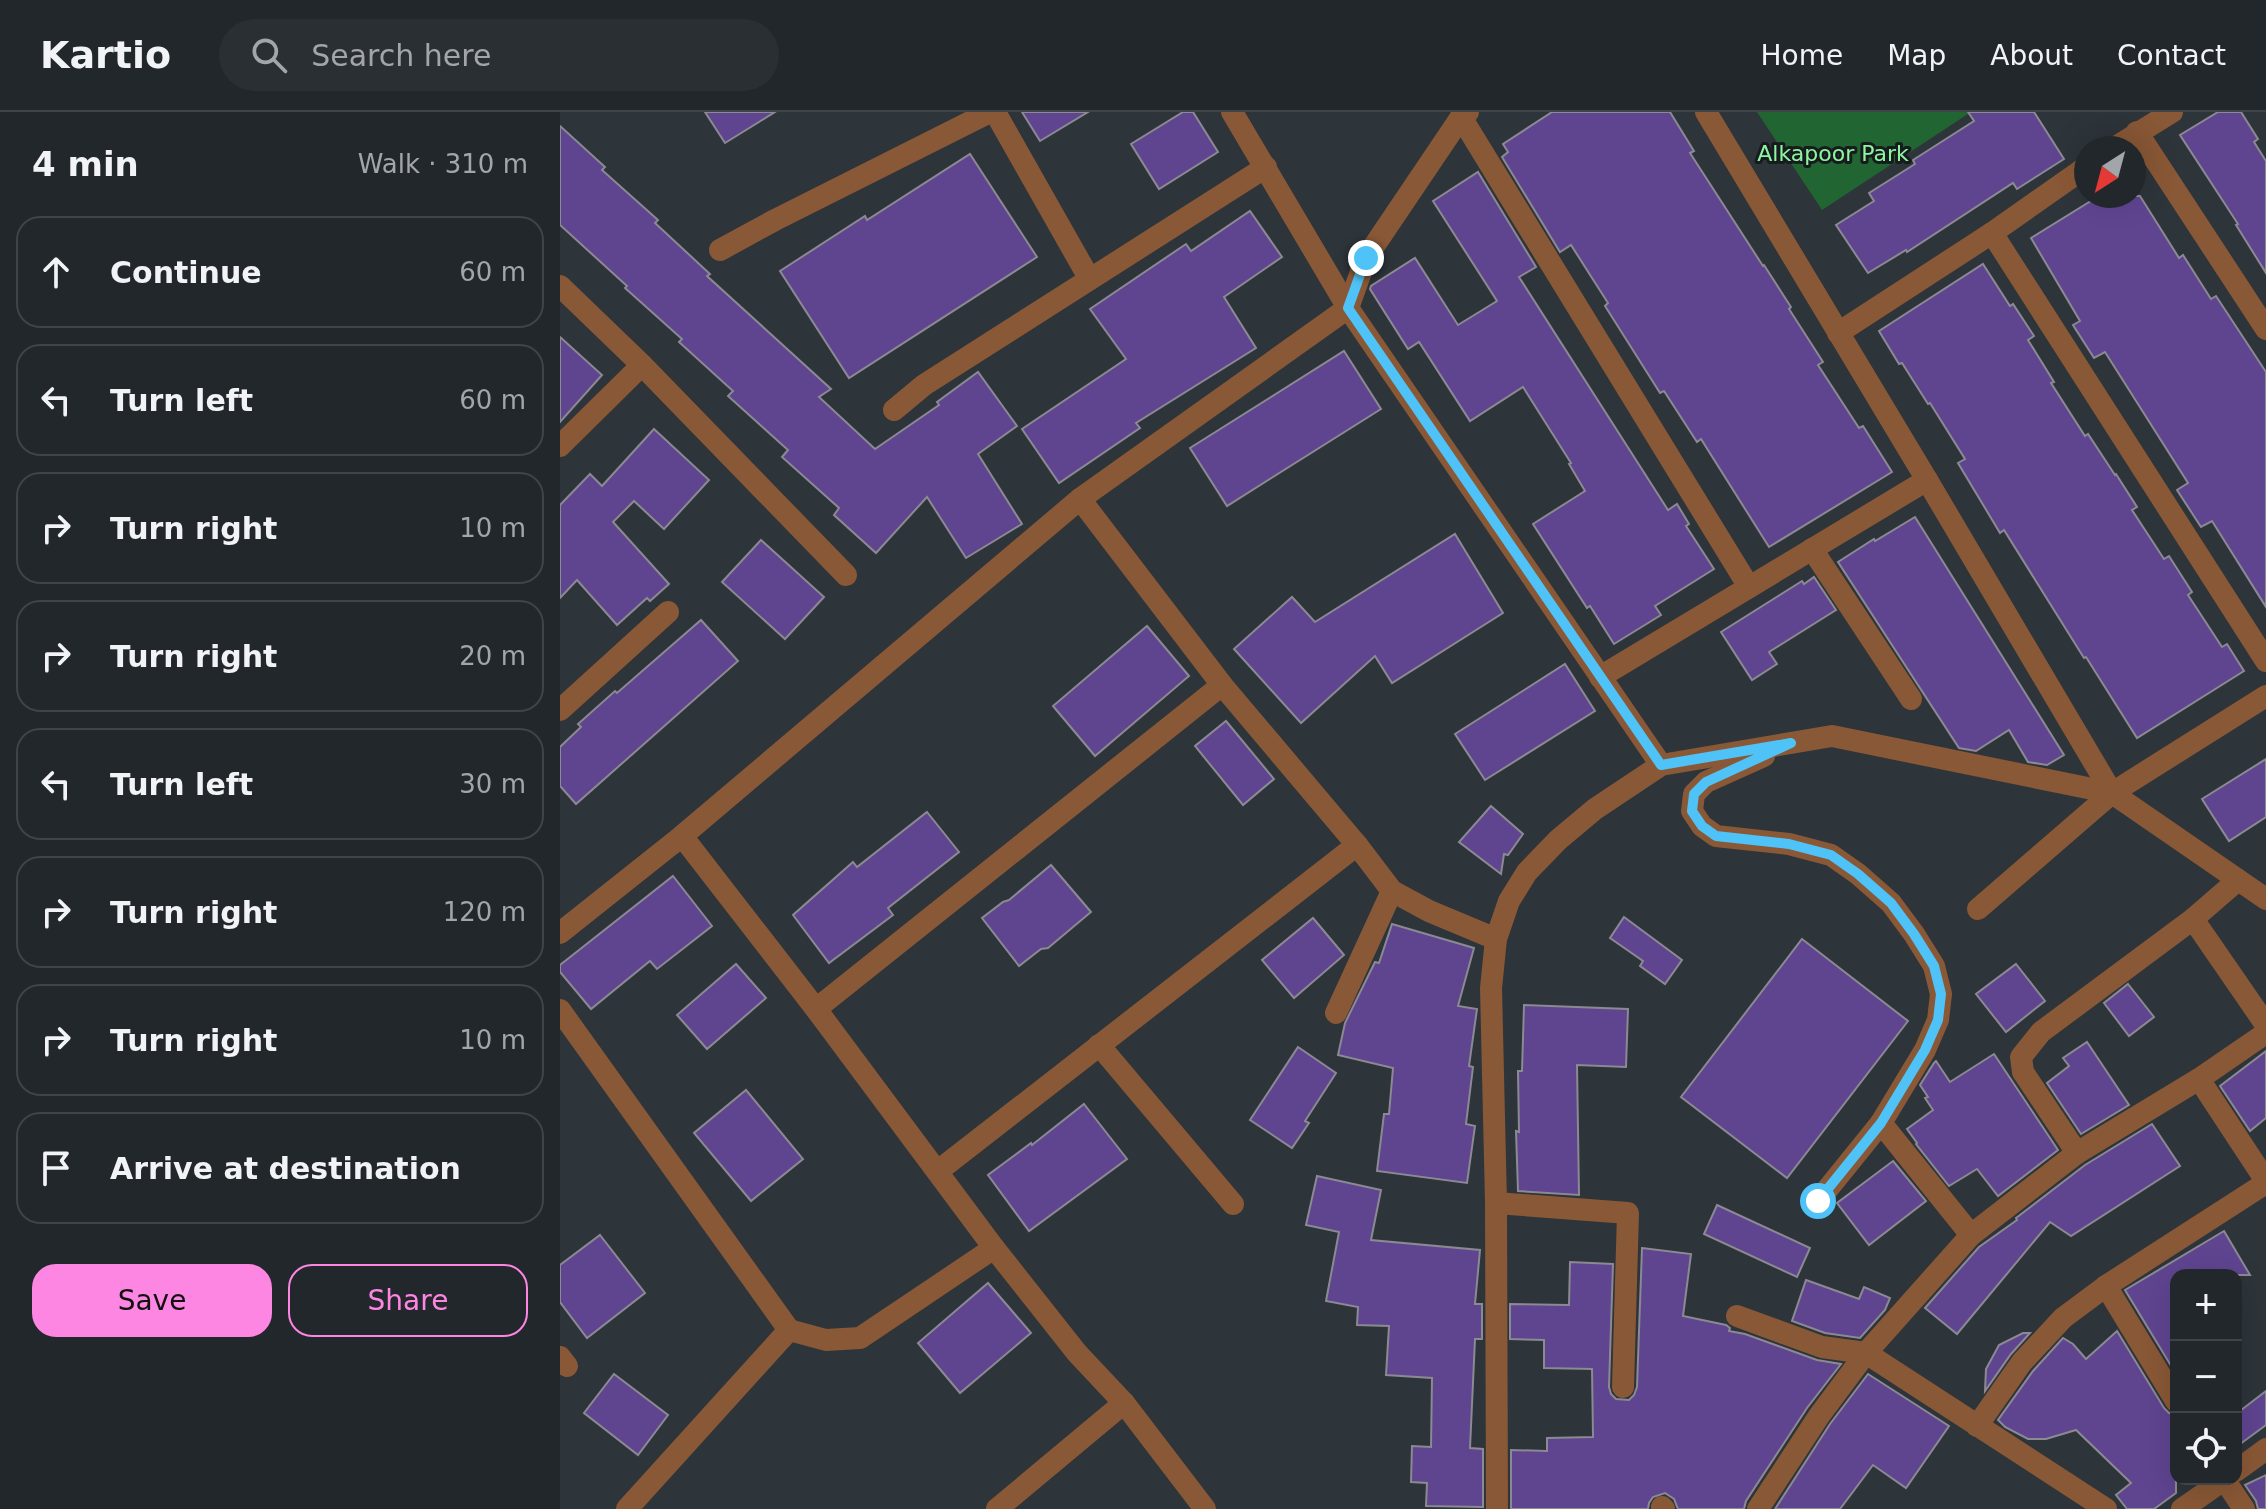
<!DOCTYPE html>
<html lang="en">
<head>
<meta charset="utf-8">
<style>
	:root { --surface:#22272c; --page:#2a2f34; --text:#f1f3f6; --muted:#a2a5a9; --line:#3f4448; --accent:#fd86e3 }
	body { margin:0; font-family:"DejaVu Sans",sans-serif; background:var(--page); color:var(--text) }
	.controls { position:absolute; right:24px; bottom:24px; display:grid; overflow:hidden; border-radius:16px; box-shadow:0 8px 32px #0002 }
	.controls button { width:72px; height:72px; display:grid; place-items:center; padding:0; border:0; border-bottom:2px solid var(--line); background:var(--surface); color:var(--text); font:40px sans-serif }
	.compass { position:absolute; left:1514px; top:24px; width:72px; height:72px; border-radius:50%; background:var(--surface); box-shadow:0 8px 32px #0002; rotate:216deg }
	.stop { position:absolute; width:24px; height:24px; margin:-18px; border:6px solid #4fc3f7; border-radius:50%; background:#fff }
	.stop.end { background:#4fc3f7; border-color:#fff; box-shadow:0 2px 8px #0008 }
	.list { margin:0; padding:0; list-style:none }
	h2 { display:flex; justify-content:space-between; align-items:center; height:104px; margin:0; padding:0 32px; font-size:34px }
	h2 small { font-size:26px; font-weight:400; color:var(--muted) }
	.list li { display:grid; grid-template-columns:52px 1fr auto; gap:24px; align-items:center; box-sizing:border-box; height:112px; margin:0 16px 16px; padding:0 16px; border:2px solid var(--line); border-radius:24px }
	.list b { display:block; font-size:30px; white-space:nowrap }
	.list em { font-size:26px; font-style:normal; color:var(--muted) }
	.actions { display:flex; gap:16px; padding:24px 32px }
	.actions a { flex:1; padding:18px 0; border:2px solid var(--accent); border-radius:24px; text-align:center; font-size:28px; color:var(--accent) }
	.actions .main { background:var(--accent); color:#111 }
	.icon { flex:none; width:44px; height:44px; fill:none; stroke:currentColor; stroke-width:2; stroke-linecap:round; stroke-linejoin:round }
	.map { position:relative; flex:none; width:1706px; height:1397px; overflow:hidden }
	header { display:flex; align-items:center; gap:48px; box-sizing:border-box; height:112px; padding:0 40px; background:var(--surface); border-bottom:2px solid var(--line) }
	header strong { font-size:38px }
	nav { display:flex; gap:44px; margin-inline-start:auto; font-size:28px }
	.search { width:560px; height:72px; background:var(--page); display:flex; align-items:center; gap:20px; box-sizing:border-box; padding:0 28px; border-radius:44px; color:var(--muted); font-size:30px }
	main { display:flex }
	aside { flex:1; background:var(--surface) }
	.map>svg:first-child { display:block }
	.green { fill:#216532 }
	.building { fill:#5f4490; stroke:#8b8992; stroke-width:2 }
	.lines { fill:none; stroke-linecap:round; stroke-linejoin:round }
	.minor { stroke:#895836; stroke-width:22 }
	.route { stroke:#4fc3f7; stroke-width:10 }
	.labels { text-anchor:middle; stroke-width:6; stroke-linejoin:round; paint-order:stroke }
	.park-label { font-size:22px; fill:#8df5a1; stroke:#181b1e }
</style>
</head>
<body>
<header>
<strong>Kartio</strong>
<div class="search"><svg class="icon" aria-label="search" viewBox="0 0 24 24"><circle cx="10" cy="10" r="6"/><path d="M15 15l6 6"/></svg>Search here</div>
<nav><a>Home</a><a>Map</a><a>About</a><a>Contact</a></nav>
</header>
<main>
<aside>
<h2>4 min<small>Walk · 310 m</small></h2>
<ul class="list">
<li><svg class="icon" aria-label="ahead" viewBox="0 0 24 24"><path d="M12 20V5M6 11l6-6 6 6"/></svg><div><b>Continue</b></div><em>60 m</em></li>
<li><svg class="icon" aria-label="left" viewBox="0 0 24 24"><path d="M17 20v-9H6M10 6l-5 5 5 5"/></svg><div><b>Turn left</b></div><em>60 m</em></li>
<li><svg class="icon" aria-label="right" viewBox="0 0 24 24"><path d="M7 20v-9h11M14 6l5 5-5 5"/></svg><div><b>Turn right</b></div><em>10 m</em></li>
<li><svg class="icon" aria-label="right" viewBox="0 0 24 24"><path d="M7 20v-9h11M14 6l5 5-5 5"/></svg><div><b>Turn right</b></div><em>20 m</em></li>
<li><svg class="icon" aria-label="left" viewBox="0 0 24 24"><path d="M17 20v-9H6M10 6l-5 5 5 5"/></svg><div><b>Turn left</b></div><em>30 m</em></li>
<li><svg class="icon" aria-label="right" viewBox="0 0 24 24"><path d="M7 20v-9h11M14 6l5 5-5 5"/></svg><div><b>Turn right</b></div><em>120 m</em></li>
<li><svg class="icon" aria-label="right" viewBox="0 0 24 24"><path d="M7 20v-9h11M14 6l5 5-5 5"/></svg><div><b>Turn right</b></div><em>10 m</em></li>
<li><svg class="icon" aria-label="arrive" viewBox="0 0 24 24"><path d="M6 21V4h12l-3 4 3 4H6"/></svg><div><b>Arrive at destination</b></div></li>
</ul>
<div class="actions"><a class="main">Save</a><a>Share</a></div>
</aside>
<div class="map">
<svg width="1706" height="1397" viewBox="0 0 1706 1397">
	<rect width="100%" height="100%" fill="#2d343a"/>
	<polygon class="green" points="1197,0 1411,0 1262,98"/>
	<g class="building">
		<polygon points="145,0 215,0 165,31"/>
		<polygon points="462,0 528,0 480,29"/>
		<polygon points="623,0 633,0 658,40 599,77 571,32"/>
		<polygon points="992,0 1110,0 1134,39 1130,41 1203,154 1204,153 1231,195 1229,197 1263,250 1258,253 1299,316 1303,314 1332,360 1209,435 1141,327 1137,330 1104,279 1100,281 1045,194 1048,191 1011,133 1000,140 942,45 948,40 943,32"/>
		<polygon points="1408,0 1474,0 1504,47 1457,77 1453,71 1347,140 1346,138 1308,161 1276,113 1314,89 1309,81 1355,52 1353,48 1414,9"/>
		<polygon points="1658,0 1681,0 1698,27 1694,30 1706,49 1706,161 1676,113 1678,112 1620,23"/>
		<polygon points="0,14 45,55 42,58 98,108 95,111 150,162 147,164 271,277 259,285 315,337 379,293 377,290 418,260 457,314 418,342 462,412 406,446 367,385 316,441 274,403 279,396 222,345 228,338 168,284 173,279 119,230 122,227 65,176 67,174 0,113"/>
		<polygon points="410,42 477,145 289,266 220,159 305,104 307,108"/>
		<polygon points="918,60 976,155 959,165 1108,398 1117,392 1129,412 1126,414 1154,457 1095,494 1101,503 1054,532 1030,494 1027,496 973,412 1025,379 1009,352 1011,351 963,275 910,309 859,230 848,237 810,177 811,174 855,146 898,213 937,189 873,89"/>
		<polygon points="1539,84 1580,84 1619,146 1623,143 1651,187 1656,184 1706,260 1706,495 1652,409 1641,415 1617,378 1628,371 1545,240 1534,246 1513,213 1520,209 1471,126"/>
		<polygon points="690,99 722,145 664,185 696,236 576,311 580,316 499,371 462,317 566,247 530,197 626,132 631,139"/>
		<polygon points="1423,152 1450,194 1453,192 1474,224 1468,228 1494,270 1491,271 1525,324 1528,322 1555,363 1556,362 1577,395 1572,398 1604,447 1609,444 1632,480 1628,483 1662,535 1667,532 1684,559 1577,626 1526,545 1524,546 1444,418 1440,421 1398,351 1405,347 1370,291 1368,292 1342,251 1339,252 1319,219"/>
		<polygon points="0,225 42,263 0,310"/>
		<polygon points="784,239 821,297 667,394 630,336"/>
		<polygon points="94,317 149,368 104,417 74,389 53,410 109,472 90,489 87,486 57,513 17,468 0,486 0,393 30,362 42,374"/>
		<polygon points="1355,405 1504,643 1487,653 1468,650 1449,618 1416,639 1399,636 1278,450 1314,427 1315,429"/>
		<polygon points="895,422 943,501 832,571 815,544 741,611 674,537 732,485 755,510"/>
		<polygon points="201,428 264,485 225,527 162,470"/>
		<polygon points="1254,465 1276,498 1209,540 1217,552 1192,568 1161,520 1242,469 1244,472"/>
		<polygon points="141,508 178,549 16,692 0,674 0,635 21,615 18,612 55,579 57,581"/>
		<polygon points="587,514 629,564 535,644 493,594"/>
		<polygon points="1005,552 1035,599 925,668 895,622"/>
		<polygon points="666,609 714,667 683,693 635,634"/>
		<polygon points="1706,647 1706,705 1669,729 1642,687"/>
		<polygon points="931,694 963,722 948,743 944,742 941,762 899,730"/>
		<polygon points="367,700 399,740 328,796 333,803 269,851 233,803 293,750 297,755"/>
		<polygon points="491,753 531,800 488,836 481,837 459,854 422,806 443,790 449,788"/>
		<polygon points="113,764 152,814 97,857 90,849 31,897 0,860 0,853"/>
		<polygon points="1064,805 1122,848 1105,872 1080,854 1083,849 1050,826"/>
		<polygon points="753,806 784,843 734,886 702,848"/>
		<polygon points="832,812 914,836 898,894 917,897 909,954 913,955 906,1012 915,1014 907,1071 817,1059 824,1002 829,1002 833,956 778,943 785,911 815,850 819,851"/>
		<polygon points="1242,827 1348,909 1227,1066 1121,985"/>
		<polygon points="176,852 206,886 147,937 117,903"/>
		<polygon points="1456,852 1485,889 1446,920 1416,882"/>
		<polygon points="1568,872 1594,905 1569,924 1544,891"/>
		<polygon points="964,893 1068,897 1066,955 1017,953 1019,1083 958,1079 956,1019 959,1020 958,959 962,959"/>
		<polygon points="1527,930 1569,993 1521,1022 1487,971 1509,954 1503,946"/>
		<polygon points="738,935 776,961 745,1009 749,1011 732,1036 690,1008"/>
		<polygon points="1706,939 1706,1006 1690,1019 1660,974"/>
		<polygon points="1434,942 1498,1038 1438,1084 1417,1057 1389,1074 1356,1032 1357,1031 1347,1017 1373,998 1365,986 1368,985 1360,973 1374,951 1376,949 1390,970"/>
		<polygon points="186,978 243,1047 191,1089 134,1021"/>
		<polygon points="524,992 567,1047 469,1119 428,1063 471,1031 472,1033"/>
		<polygon points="1592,1012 1620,1054 1511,1124 1490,1110 1397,1222 1365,1196 1419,1135 1457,1108 1456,1106 1525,1053"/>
		<polygon points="1333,1049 1366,1089 1309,1133 1277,1091"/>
		<polygon points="757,1064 821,1078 811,1128 920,1138 915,1192 922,1192 922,1227 915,1227 910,1336 923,1337 923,1395 866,1394 867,1371 851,1370 852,1334 871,1335 872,1266 826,1263 829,1214 797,1213 798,1195 766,1189 779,1120 746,1113"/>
		<polygon points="1157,1093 1250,1136 1237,1165 1144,1122"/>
		<polygon points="1664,1119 1690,1163 1616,1163 1616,1262 1565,1178"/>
		<polygon points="40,1123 85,1181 27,1226 0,1190 0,1153"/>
		<polygon points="1082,1136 1131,1142 1123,1204 1166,1213 1170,1216 1169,1219 1185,1222 1257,1248 1281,1252 1247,1296 1186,1389 1184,1397 1118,1397 1114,1387 1105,1381 1093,1385 1089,1391 1088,1397 951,1397 951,1338 987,1339 987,1326 1033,1325 1032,1257 984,1256 984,1228 950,1227 950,1192 1009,1193 1010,1150 1053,1152 1049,1275 1051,1282 1056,1287 1069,1288 1074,1283 1077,1275"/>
		<polygon points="1246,1168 1299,1187 1304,1175 1330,1186 1325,1198 1300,1226 1265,1221 1232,1209"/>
		<polygon points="428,1171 471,1221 400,1281 358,1231"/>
		<polygon points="1557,1219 1604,1296 1609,1301 1616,1303 1616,1381 1594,1397 1567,1397 1556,1383 1571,1371 1516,1318 1486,1327 1468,1327 1445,1315 1438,1308 1473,1259 1503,1226 1513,1232 1526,1247"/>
		<polygon points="1463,1221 1470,1221 1451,1242 1425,1279 1426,1257 1439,1233"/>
		<polygon points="54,1262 108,1303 78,1343 24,1301"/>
		<polygon points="1308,1262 1389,1314 1346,1376 1313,1353 1280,1397 1215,1397 1270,1312"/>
		<polygon points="1706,1279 1706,1313 1676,1335 1676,1302"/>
		<polygon points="1706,1363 1706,1397 1698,1397 1696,1389 1685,1373"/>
	</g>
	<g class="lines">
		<g class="minor">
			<polyline points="435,0 529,166"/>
			<polyline points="672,0 788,196 1101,653"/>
			<polyline points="1146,0 1367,368 1552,681"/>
			<polyline points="901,5 1189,475"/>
			<polyline points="1577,20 1706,217"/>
			<polyline points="1554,36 1612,0"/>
			<polyline points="1432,121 1706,549"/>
			<polyline points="160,138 215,108 430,0"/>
			<polyline points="0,174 82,253 286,463"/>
			<polyline points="1278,221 1432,121 1526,55"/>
			<polyline points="334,298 364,273 706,55"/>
			<polyline points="0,334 82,253"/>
			<polyline points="520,387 662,573 797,733 832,779 869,799 936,827"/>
			<polyline points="1252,437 1351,587"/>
			<polyline points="1040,565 1367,368"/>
			<polyline points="0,598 108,500"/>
			<polyline points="1204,644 1146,670 1134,682 1132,699 1142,714 1156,724 1229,732 1271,743 1298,762 1331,791 1354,822 1374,854 1381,882 1378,908 1365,938 1321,1011 1258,1089"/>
			<polyline points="122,724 256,897 434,1136 517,1241 564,1291 645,1397"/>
			<polyline points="1418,797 1552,681 1706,584"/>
			<polyline points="1633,807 1706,913"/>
			<polyline points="0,821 122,724 520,387 788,196 806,146 901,5 908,0"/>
			<polyline points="256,897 662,573"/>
			<polyline points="0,898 229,1218"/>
			<polyline points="776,901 832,779"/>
			<polyline points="539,933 673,1092"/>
			<polyline points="1639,967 1706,1069"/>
			<polyline points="1321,1011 1411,1123"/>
			<polyline points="1517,1041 1463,960 1461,945 1481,920 1633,807 1678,768"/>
			<polyline points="378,1059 797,733"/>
			<polyline points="936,1091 1068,1101 1063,1275"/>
			<polyline points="1546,1174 1616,1289"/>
			<polyline points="1177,1204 1262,1235 1306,1241 1546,1397"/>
			<polyline points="0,1245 7,1254"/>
			<polyline points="1417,1314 1462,1250 1503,1206 1546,1174 1706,1071"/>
			<polyline points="1676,1359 1706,1337"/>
			<polyline points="1664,1367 1684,1397"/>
			<polyline points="1102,1395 1104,1397"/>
			<polyline points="67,1397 229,1218 266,1228 300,1226 434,1136"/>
			<polyline points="437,1397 564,1291"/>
			<polyline points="937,1397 936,1091 931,876 936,827 949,789 967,760 998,728 1035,697 1101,653 1272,624 1552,681 1706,787"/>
			<polyline points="1198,1397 1259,1304 1306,1241 1411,1123 1517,1041 1639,967 1706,921"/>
			<polyline points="1622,1397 1665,1367"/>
		</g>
	</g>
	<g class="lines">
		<polyline class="route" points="806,146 788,196 1101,653 1231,631 1146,670 1134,682 1132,699 1142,714 1156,724 1229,732 1271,743 1298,762 1331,791 1354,822 1374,854 1381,882 1378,908 1365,938 1321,1011 1258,1089"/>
	</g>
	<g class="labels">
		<g class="park-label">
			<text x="1273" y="49">Alkapoor Park</text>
		</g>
	</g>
</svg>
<div class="controls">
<button>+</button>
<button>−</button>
<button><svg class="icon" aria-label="locate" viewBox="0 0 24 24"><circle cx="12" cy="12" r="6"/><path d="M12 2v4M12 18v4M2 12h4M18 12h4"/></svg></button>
</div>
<svg class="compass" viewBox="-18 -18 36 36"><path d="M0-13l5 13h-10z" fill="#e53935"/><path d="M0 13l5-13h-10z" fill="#a2a5a9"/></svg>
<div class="stop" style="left:1258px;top:1089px"></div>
<div class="stop end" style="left:806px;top:146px"></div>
</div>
</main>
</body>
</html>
